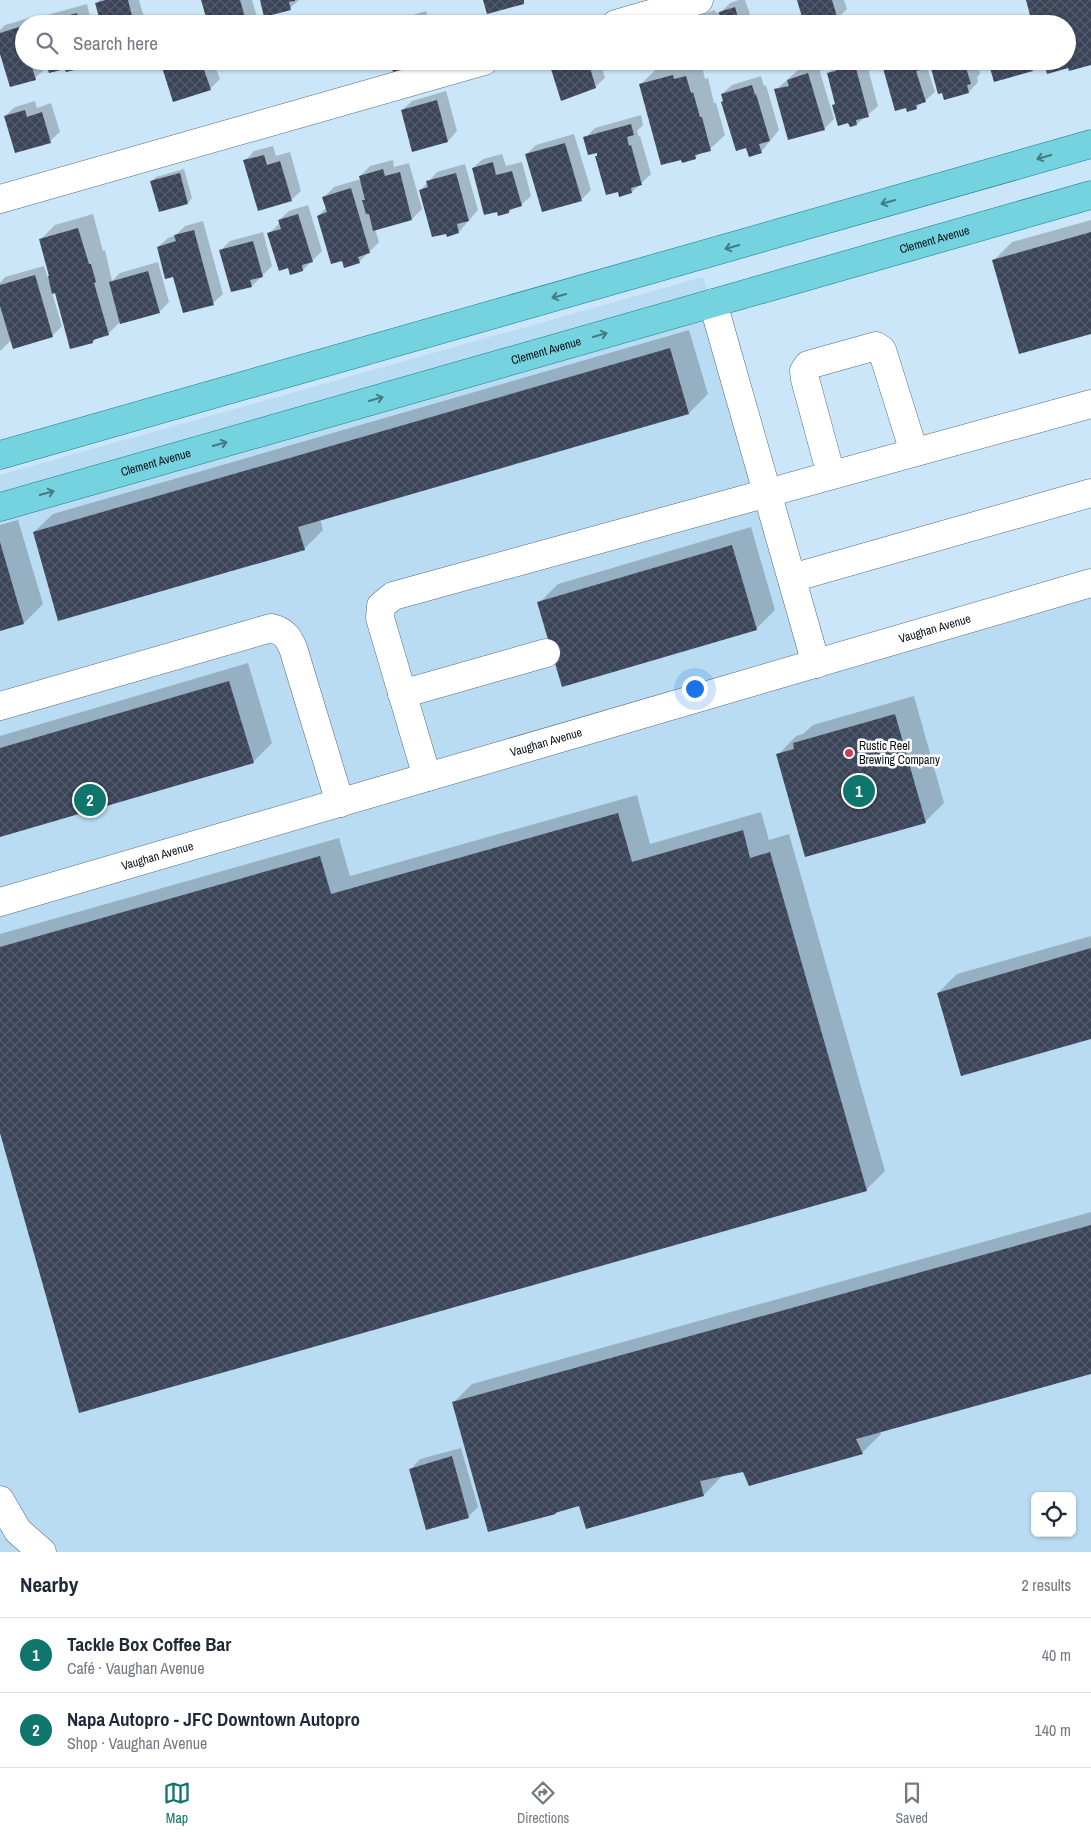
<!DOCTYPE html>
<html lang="en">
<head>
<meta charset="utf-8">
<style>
	:root { --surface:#fff; --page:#f6f6f7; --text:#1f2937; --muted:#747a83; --line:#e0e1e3; --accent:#0f766e }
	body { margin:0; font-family:"Archivo Narrow",sans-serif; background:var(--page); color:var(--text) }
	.controls { position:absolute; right:15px; bottom:15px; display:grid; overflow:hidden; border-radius:8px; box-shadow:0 1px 4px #0004 }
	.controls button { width:45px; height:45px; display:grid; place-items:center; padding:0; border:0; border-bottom:1px solid var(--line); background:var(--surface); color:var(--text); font:25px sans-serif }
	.you { position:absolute; left:694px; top:688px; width:18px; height:18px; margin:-12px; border:4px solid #fff; border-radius:50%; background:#1a73e8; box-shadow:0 0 0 8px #1a73e833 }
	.badge { display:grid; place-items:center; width:32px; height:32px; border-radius:50%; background:var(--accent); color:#fff; font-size:16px; font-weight:700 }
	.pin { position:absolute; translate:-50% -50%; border:2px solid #fff; box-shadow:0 1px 5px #0006 }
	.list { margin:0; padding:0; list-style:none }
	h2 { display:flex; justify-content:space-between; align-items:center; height:65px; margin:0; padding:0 20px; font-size:21px }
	h2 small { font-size:16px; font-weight:400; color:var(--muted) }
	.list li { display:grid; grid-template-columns:32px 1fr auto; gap:15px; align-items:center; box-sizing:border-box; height:75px; padding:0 20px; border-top:1px solid var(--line) }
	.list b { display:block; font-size:19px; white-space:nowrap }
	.list p { margin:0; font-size:16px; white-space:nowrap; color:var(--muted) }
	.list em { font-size:16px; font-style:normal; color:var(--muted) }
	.icon { flex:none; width:28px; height:28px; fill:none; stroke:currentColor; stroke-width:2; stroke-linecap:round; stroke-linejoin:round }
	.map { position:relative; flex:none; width:1091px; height:1552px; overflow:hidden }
	.search { position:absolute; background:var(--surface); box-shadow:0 1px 4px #0004; left:15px; right:15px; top:15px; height:55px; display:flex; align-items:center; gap:12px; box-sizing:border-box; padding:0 18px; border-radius:28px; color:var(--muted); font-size:19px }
	.sheet { height:215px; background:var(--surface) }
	nav { display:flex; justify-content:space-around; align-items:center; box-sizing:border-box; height:70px; border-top:1px solid var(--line); background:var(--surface); font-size:14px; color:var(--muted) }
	nav a { display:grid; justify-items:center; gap:2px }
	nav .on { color:var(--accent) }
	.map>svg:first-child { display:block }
	.built { fill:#badcf3; fill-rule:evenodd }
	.shadow { fill:#0003 }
	.building { fill:url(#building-cross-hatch) }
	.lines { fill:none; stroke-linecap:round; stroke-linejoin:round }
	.minor-casing { stroke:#526979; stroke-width:29 }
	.major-casing { stroke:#117b8b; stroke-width:29 }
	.minor { stroke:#fff; stroke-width:28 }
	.major { stroke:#74d3df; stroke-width:28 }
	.oneway { stroke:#427b84 }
	.poi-dot { fill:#cd3d58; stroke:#fff; stroke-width:2 }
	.labels { text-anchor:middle; stroke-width:5; stroke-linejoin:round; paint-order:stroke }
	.street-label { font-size:12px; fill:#060f15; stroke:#fff }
	.poi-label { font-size:12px; fill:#060f15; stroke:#fff; text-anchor:start }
</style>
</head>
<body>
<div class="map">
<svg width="1091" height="1552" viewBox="0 0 1091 1552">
	<defs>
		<pattern id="building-cross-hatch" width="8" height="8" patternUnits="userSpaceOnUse" patternTransform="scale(1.25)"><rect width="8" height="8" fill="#3b4459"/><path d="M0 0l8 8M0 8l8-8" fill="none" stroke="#535b6c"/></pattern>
	</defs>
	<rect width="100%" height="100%" fill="#cbe6f8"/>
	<path class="built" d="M703,277l113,391 275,-76v960h-1091v-1077zM1035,1496h37v37h-37z"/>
	<g class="shadow">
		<polygon points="100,0 139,0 146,24 102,24 97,3"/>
		<polygon points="202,0 252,0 259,24 209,24"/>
		<polygon points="261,0 299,0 290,8"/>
		<polygon points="739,0 745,0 750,14 746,18 748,24 693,24 703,14 715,10 716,13 721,12 730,3"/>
		<polygon points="799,0 844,0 847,9 837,19"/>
		<polygon points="87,4 92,24 38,24 47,15"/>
		<polygon points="426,11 430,24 389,24 392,21"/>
		<polygon points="29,18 31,24 24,24 24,61 42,61 45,69 35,78 0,50 0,30 5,25"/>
		<polygon points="1031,19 1032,24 1015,24"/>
		<polygon points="161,61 213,61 220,79 210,89"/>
		<polygon points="560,61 600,61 605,78 595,87 552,69"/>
		<polygon points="687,61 688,66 701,63 705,79 708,78 714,103 716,103 725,135 710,149 701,152 695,158 640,85 655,70"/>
		<polygon points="838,61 866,61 878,106 857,124 828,74 836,66 836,63"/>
		<polygon points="882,61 925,61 935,92 916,108 907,107"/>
		<polygon points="930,61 977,61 980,74 977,77 978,82 969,92"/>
		<polygon points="989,61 1041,61 1032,70"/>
		<polygon points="818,65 834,119 824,129 776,90 798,70"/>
		<polygon points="761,76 764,86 766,85 779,130 761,152 724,101 722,94 732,85"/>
		<polygon points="446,91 457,131 448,141 402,110 412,101"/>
		<polygon points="35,101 37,108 51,103 60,132 50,141 5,116 15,107"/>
		<polygon points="641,115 643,125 637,131 639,137 640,136 651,174 632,192 585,138 595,128"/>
		<polygon points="574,134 591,190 581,200 527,154 536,145"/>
		<polygon points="273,146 276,156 290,152 301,191 291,200 245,161 254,151"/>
		<polygon points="502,154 506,166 522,162 531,196 521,205 514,207 509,212 473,168 483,159"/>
		<polygon points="393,160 394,167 409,163 422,209 412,219 375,229 379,242 359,262 318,216 327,207 324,197 334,187 361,179 360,176 370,166"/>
		<polygon points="465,164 478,210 459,232 421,190 437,172"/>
		<polygon points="184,169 192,198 188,203 160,211 152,181 156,177"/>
		<polygon points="308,205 322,251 303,270 268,234 280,223 279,220 289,211"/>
		<polygon points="93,214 103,251 105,250 112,281 120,273 158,262 169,302 159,312 121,321 108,334 97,337 93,342 56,292 52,293 62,326 52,336 11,340 0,351 0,283 5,277 44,266 48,278 50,275 41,239 55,225"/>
		<polygon points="1091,220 1091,333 994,260 1012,242"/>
		<polygon points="203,221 223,294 213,303 174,275 158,247 168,238 176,235 185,226"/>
		<polygon points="263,232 272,266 252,286 232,291 221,250 230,241"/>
		<polygon points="689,330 708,394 689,413 320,519 323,530 304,549 34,532 53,514"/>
		<polygon points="18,520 43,604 24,623 0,630 0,525"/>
		<polygon points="751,527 775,610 756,629 539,603 558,584"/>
		<polygon points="248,663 272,743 253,762 0,836 0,736"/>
		<polygon points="914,696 944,803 925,822 778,755 796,736 803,734 813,725"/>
		<polygon points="637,795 650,844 761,812 769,840 789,834 885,1171 866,1190 0,1129 0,934 339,838 350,876"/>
		<polygon points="1091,936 1091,1037 938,993 957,974"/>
		<polygon points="1091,1212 1091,1372 880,1432 881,1434 862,1453 744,1470 722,1476 704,1495 587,1527 580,1504 557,1511 555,1513 489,1531 454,1402 472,1384"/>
		<polygon points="461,1448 478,1507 468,1517 411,1469 420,1459"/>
	</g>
	<g class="building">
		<polygon points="106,0 128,0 134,24 101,24 95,3"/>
		<polygon points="201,0 240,0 247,24 208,24"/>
		<polygon points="260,0 295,0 295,1 289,2 291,10 264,17"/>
		<polygon points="483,0 524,0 524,4 487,14"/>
		<polygon points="797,0 832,0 838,20 825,24 804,24"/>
		<polygon points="1026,0 1091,0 1091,65 1069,71 1068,68 1047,74 1044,61 1067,61 1067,24 1035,24 1034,19 1031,19"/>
		<polygon points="735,7 740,24 691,24 705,19 706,22 720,18 719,12"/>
		<polygon points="77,13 80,24 40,24 40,23"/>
		<polygon points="19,27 24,41 24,61 30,61 36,80 10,87 0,54 0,33"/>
		<polygon points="45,61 90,61 91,66 66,72 65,69 49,73"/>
		<polygon points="111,61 135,61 135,62 113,68"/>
		<polygon points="160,61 199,61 200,65 202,64 211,90 173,102"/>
		<polygon points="390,61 428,61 428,62 393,72"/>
		<polygon points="579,61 588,61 596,88 561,101 551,69"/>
		<polygon points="841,61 854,61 869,117 856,120 857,125 850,127 848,123 838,126 832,105 835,104 827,73 836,71 834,63"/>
		<polygon points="881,61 916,61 918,71 916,71 926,102 916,105 917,109 907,112 906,108 895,111"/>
		<polygon points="929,61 964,61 971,84 967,85 969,93 944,100 942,93 938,94"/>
		<polygon points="988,61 1030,61 1033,71 994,82"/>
		<polygon points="808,73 825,130 788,140 774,89 789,86 787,80"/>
		<polygon points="673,75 674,79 686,76 691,93 693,92 700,117 702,117 711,151 695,155 696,159 682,163 681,160 661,165 639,84"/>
		<polygon points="752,85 755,95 756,94 770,141 759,144 762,153 749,157 746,148 736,151 721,102 723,101 721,94"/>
		<polygon points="437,100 448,142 412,152 401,110"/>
		<polygon points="25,110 27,117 42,112 51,143 15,153 4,116"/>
		<polygon points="631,124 634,135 627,137 629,146 631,145 642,185 631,188 632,193 619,197 618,192 606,195 595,156 597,156 597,153 588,155 583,137"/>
		<polygon points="565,143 582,201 542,212 525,154"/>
		<polygon points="264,155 267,165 280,161 292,201 258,211 243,160"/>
		<polygon points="493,162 496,175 512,171 522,206 509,210 509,213 498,216 497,212 484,215 472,168"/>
		<polygon points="383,169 385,176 400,172 412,220 373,231 369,214 366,214 362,200 365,200 359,176"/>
		<polygon points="180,173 188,204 159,212 150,181"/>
		<polygon points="456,173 469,221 457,224 459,233 447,237 446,234 432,237 419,190 428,187 426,181"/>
		<polygon points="351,188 370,253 358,257 360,263 344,268 342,261 331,264 317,216 327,212 322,197"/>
		<polygon points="298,214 313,262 302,265 303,271 290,275 288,268 279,271 267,233 281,229 278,220"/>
		<polygon points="78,228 89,264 91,264 96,282 94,283 109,335 93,340 93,343 70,349 55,293 52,294 48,276 49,276 39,239"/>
		<polygon points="194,230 214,305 183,313 173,277 165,279 157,247 176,241 174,235"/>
		<polygon points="1091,232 1091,334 1019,354 992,260"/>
		<polygon points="253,241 263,277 250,280 252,287 231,292 219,250"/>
		<polygon points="148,271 160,313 120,324 109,282"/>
		<polygon points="35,275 53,337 13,349 0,306 0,285"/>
		<polygon points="670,348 689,414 298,527 305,550 58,621 33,532"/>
		<polygon points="0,542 24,624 0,631"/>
		<polygon points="732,545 757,630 562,687 537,602"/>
		<polygon points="229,681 254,763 0,837 0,748"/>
		<polygon points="895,714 926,823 805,857 776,754 794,749 793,743"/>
		<polygon points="618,813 632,862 743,830 750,858 770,852 867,1191 79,1413 0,1133 0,947 320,856 331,894"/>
		<polygon points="1091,948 1091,1039 961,1076 937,993"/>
		<polygon points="1091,1225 1091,1374 856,1439 863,1454 749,1486 743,1472 700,1481 704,1496 586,1529 579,1506 555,1513 556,1514 488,1532 452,1402"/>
		<polygon points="452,1456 469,1518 426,1530 409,1469"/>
	</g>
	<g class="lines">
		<g class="minor-casing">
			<g id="minor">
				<polyline points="616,24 699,0"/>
				<polyline points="0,199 484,61"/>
				<polyline points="713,303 816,664"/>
				<polyline points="831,475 805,379 804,371 808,365 876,346 882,350 914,452"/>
				<polyline points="792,578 1091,493"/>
				<polyline points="402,694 546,653"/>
				<path d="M0,706l271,-78c13,3 17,9 22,20l47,155"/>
				<polyline points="427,777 380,618 381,606 393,596 1091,404"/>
				<path id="s1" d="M0,902l1091,-319"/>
				<polyline points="0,1500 18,1531 42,1552"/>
			</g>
		</g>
		<g class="major-casing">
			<g id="major">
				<polyline points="0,455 1091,144"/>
				<path id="s2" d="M0,507l1091,-312"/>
			</g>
		</g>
		<use href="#minor" class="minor"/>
		<use href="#major" class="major"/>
	</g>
	<defs><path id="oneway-shaft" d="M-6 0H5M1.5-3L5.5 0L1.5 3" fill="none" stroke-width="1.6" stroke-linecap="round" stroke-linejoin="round" transform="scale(1.25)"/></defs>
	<g class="oneway">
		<use href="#oneway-shaft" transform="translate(1044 157) rotate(164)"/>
		<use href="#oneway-shaft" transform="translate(888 202) rotate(164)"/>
		<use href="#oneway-shaft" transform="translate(732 247) rotate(164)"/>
		<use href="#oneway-shaft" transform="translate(559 296) rotate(164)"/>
		<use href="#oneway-shaft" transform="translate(600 335) rotate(-16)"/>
		<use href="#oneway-shaft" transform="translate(376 399) rotate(-16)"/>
		<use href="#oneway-shaft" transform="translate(220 444) rotate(-16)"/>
		<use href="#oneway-shaft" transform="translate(47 493) rotate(-16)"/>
	</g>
	<circle class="poi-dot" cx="849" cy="753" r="5"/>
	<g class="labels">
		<g class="street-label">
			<text dy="4" stroke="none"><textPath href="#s2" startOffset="972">Clement Avenue</textPath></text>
			<text dy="4" stroke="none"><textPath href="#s2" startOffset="568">Clement Avenue</textPath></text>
			<text dy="4" stroke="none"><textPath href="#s2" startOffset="162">Clement Avenue</textPath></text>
			<text dy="4" stroke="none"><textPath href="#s1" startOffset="974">Vaughan Avenue</textPath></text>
			<text dy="4" stroke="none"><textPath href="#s1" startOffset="569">Vaughan Avenue</textPath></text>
			<text dy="4" stroke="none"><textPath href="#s1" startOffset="164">Vaughan Avenue</textPath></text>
		</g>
		<g class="poi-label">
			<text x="859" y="750">Rustic Reel<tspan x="859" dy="14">Brewing Company</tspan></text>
		</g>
	</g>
</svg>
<div class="controls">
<button><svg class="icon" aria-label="locate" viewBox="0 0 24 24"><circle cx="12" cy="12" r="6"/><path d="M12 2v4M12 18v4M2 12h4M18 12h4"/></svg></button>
</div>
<div class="you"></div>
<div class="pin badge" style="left:859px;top:791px">1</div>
<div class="pin badge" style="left:90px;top:800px">2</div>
<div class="search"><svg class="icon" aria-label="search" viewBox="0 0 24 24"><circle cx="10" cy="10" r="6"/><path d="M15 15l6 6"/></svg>Search here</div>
</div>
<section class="sheet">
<h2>Nearby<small>2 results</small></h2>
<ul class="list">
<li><span class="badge">1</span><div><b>Tackle Box Coffee Bar</b><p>Café · Vaughan Avenue</p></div><em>40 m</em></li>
<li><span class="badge">2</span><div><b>Napa Autopro - JFC Downtown Autopro</b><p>Shop · Vaughan Avenue</p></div><em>140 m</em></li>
</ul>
</section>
<nav>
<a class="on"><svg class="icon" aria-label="map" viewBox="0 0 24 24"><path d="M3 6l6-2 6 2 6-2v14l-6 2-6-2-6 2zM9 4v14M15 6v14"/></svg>Map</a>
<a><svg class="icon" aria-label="directions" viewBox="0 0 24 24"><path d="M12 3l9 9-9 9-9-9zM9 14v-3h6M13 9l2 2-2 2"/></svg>Directions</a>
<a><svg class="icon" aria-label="saved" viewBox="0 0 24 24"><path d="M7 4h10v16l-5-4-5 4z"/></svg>Saved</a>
</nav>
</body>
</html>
